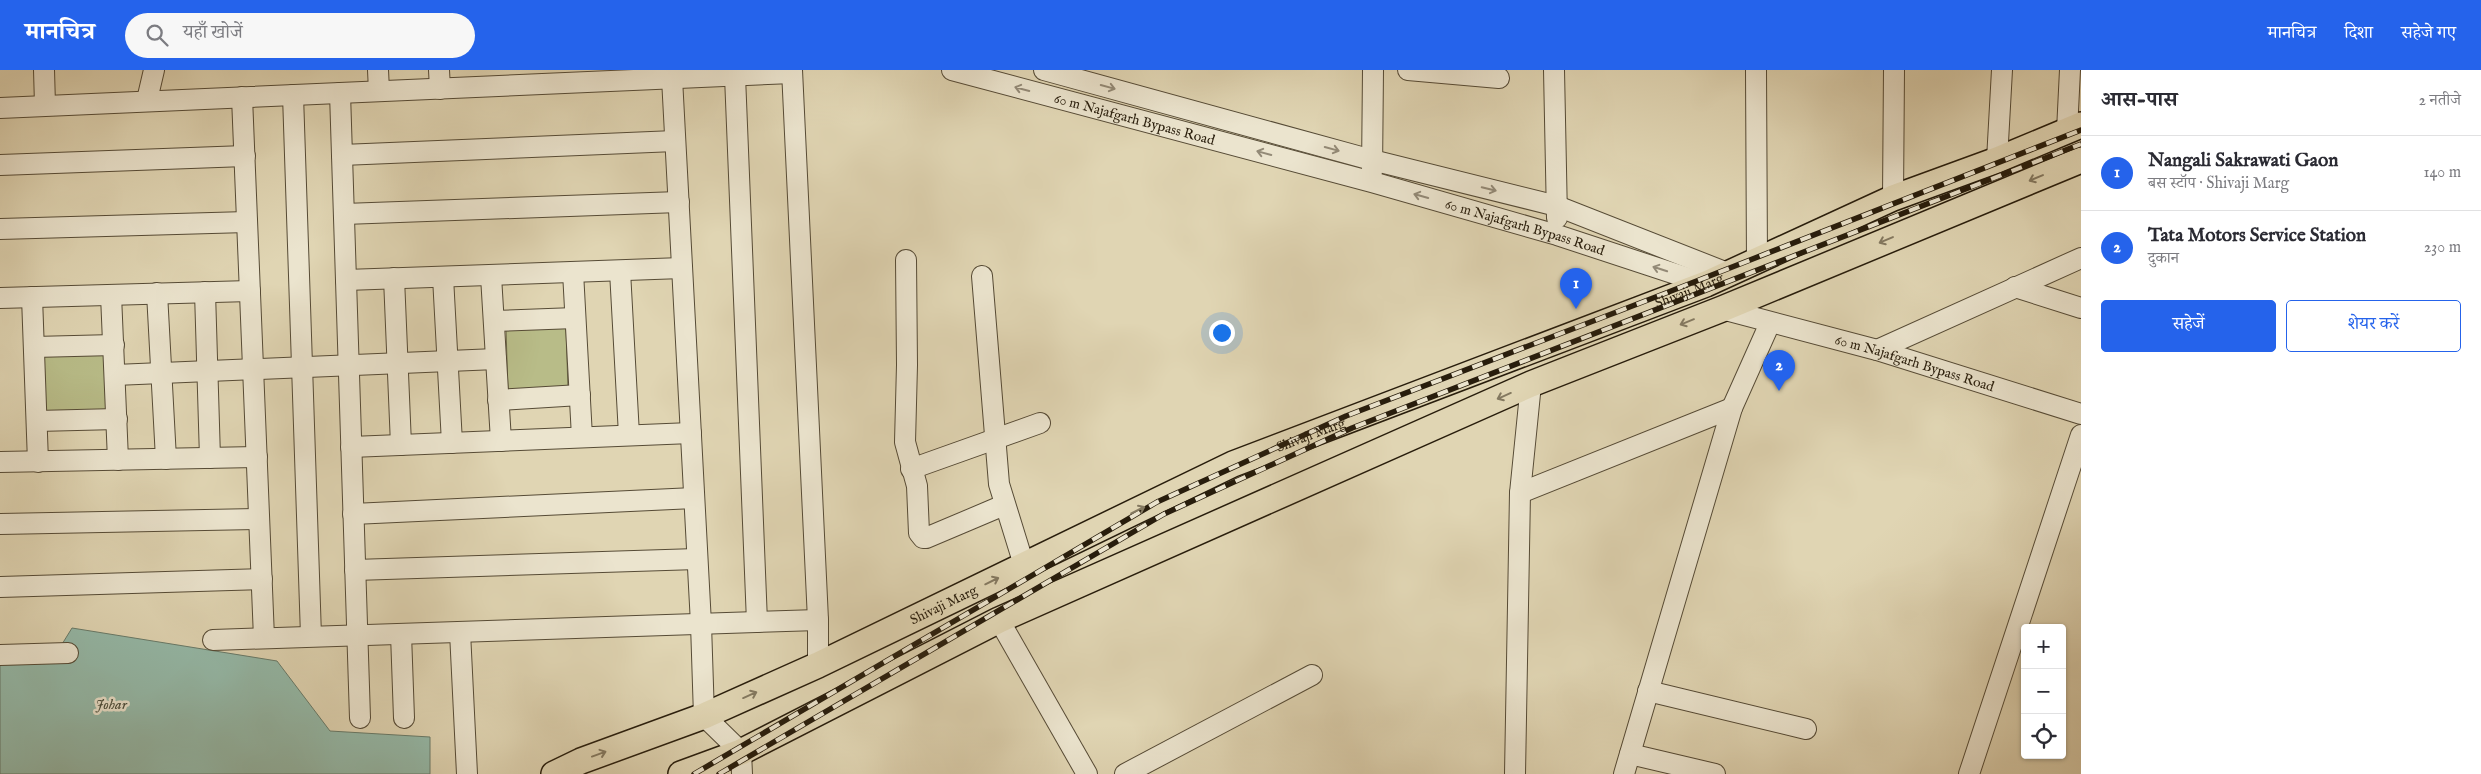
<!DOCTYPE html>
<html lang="hi">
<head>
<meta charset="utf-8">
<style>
	:root { --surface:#fff; --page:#f7f7f7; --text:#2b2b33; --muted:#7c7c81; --line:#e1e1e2; --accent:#2563eb }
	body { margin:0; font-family:"IM FELL English","Noto Serif Devanagari",serif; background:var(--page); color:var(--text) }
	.controls { position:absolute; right:15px; bottom:15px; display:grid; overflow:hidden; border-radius:5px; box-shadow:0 1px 4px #0004 }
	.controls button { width:45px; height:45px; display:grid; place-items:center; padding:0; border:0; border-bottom:1px solid var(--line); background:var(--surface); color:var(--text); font:25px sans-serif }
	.you { position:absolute; left:1221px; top:262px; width:18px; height:18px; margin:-12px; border:4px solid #fff; border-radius:50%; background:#1a73e8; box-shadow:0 0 0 8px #1a73e833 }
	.badge { display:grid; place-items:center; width:32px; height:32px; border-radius:50%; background:var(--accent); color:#fff; font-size:16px; font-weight:700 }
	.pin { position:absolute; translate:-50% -41px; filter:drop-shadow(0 1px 2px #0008) }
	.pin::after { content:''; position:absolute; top:26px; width:18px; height:15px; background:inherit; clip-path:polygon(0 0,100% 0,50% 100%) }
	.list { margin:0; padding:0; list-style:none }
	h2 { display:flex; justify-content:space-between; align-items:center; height:65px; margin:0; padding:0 20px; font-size:21px }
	h2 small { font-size:16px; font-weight:400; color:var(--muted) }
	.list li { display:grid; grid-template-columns:32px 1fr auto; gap:15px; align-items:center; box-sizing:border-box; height:75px; padding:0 20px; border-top:1px solid var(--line) }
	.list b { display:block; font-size:19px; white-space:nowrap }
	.list p { margin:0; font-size:16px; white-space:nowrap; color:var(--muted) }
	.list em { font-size:16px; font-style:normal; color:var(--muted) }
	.actions { display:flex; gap:10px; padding:15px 20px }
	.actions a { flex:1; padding:11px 0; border:1px solid var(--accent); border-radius:5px; text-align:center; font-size:18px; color:var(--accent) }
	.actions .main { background:var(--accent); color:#fff }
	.icon { flex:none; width:28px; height:28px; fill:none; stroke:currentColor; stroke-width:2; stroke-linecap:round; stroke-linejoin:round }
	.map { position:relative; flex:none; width:2081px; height:704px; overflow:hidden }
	header { display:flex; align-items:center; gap:30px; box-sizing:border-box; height:70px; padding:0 25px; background:var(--accent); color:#fff }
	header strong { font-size:24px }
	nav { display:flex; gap:28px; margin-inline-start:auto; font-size:18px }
	.search { width:350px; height:45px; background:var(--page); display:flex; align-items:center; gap:12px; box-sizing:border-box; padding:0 18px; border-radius:28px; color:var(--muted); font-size:19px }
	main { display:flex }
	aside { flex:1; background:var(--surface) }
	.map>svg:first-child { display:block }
	.green { fill:#b8bc88; stroke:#706c4a }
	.water { fill:#95b9a8; stroke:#697b6a }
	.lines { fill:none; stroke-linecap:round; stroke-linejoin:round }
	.minor-casing { stroke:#564b36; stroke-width:22 }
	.major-casing { stroke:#281d0c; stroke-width:28 }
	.minor { stroke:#ebe4ce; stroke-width:20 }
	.major { stroke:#e0d5b3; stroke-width:25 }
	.rail-casing { stroke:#281d0c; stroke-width:5.5 }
	.rail { stroke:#ebe4ce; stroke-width:4; stroke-dasharray:11; stroke-linecap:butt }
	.oneway { stroke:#938a77 }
	.oneway2 { stroke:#847960 }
	.labels { text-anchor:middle; stroke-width:5; stroke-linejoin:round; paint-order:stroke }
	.street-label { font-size:14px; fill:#281d0c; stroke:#ebe4ce }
	.water-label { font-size:15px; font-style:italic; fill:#494c3b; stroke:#ebe4ce }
</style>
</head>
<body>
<header>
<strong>मानचित्र</strong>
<div class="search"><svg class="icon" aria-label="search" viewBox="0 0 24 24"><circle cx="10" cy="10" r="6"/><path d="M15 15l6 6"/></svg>यहाँ खोजें</div>
<nav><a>मानचित्र</a><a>दिशा</a><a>सहेजे गए</a></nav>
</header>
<main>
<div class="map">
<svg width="2081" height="704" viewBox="0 0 2081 704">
	<rect width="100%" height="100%" fill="#e0d5b3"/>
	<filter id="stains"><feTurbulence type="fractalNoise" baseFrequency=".004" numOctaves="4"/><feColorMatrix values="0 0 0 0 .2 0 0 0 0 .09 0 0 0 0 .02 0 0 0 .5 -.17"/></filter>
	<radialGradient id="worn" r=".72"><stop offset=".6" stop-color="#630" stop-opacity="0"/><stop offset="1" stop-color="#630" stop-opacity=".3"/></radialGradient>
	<g class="green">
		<polygon points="566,256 568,321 508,324 506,258"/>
		<polygon points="110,279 112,346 46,348 44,282"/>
	</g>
	<polygon class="water" points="72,558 277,591 330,661 430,667 430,704 0,704 0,593 51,592"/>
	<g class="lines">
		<g class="minor-casing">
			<g id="minor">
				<polyline points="44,0 45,35"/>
				<polyline points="378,0 379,21"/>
				<polyline points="439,0 440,19"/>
				<polyline points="792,0 818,550 818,595"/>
				<path id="s1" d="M952,0l420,112 185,53 149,49"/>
				<polyline points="1044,0 1372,90 1557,136 1730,204"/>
				<polyline points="1408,0 1499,8"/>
				<polyline points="1554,0 1557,148"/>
				<polyline points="1756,0 1757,192"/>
				<polyline points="735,6 757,552"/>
				<polyline points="672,8 701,554 704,646 741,682 742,704"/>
				<polyline points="340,23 360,648"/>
				<polyline points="293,25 311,566"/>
				<polyline points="242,27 264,568"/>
				<polyline points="147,30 154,0"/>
				<polyline points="0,38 792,3"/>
				<polyline points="2067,61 2070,0"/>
				<polyline points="342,85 675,71"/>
				<polyline points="1997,90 2002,0"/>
				<polyline points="0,95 245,86"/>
				<polyline points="1372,102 1373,0"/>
				<polyline points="1893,128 1894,0"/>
				<polyline points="344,144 679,132"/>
				<polyline points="0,159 247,152"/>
				<polyline points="906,190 907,295 905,372 917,416 919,463 923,468 926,468 1004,435"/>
				<polyline points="620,201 629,365"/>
				<polyline points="573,202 582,367"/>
				<polyline points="491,206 501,371"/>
				<polyline points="982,206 999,414 1024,495"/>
				<polyline points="443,207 452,373"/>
				<polyline points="394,208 401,375"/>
				<polyline points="346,210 682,198"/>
				<polyline points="2015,217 2081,238"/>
				<polyline points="205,222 210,388"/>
				<polyline points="157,223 166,389"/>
				<polyline points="111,225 118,390"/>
				<polyline points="32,227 38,392"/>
				<polyline points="0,228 250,221"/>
				<path id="s2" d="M1722,239l155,41 204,64"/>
				<polyline points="494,251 575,248"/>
				<polyline points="34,277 114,275"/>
				<polyline points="1877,280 2081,188"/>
				<polyline points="115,305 496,289"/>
				<polyline points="498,330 580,325"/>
				<polyline points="37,351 117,349"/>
				<polyline points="351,377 691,363"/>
				<polyline points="0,392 257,387"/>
				<polyline points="911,399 1040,353"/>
				<polyline points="1520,423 1732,338"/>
				<polyline points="353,444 694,428"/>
				<polyline points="0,454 259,449"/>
				<polyline points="355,500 697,489"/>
				<polyline points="0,517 262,509"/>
				<polyline points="999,550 1087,704"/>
				<polyline points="460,562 467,704"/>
				<polyline points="401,564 404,648"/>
				<polyline points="213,570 818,550"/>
				<polyline points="0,585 68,583"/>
				<polyline points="1648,621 1806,659"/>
				<polyline points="1630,684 1715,704"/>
				<polyline points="1125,704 1312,605"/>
				<polyline points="1515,704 1520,423 1531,314"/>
				<polyline points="1624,704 1732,338 1770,253"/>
				<polyline points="1969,704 2081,365"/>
			</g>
		</g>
		<g class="major-casing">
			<g id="major">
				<path id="s3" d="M554,704l27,-13 123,-45 114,-51 415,-201 473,-180 187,-86 104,-38 84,-35"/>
				<polyline points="681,704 741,682 999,550 1531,314 1722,239 2081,90"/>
			</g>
		</g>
		<use href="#minor" class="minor"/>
		<use href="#major" class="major"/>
		<g class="rail-casing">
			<g id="rail">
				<polyline points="694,704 1157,432 1346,346 1666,223 2081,60"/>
				<polyline points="719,704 1164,444 1352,358 2081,74"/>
			</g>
		</g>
		<use href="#rail" class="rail"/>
	</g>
	<defs><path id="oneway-shaft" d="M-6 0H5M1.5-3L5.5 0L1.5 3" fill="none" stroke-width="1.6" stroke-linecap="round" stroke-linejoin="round" transform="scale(1.25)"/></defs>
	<g class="oneway">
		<use href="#oneway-shaft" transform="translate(1108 17) rotate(15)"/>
		<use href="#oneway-shaft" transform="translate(1022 19) rotate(-165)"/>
		<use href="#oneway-shaft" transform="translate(1332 79) rotate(15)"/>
		<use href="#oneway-shaft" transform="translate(1264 83) rotate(-165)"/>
		<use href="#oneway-shaft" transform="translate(1489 119) rotate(14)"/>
		<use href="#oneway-shaft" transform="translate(1421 126) rotate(-164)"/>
		<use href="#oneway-shaft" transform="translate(1660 199) rotate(-162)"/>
	</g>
	<g class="oneway2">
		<use href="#oneway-shaft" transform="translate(2036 108) rotate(157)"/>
		<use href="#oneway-shaft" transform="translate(1886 170) rotate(157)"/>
		<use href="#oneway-shaft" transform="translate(1687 252) rotate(158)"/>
		<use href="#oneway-shaft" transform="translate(1504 326) rotate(156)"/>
		<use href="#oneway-shaft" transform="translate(1138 440) rotate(-26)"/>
		<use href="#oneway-shaft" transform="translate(992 511) rotate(-26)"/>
		<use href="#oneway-shaft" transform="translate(750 625) rotate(-24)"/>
		<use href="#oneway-shaft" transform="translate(599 684) rotate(-20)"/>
	</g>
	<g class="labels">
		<g class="street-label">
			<text dy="5" stroke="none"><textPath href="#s1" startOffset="189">60 m Najafgarh Bypass Road</textPath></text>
			<text dy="5" stroke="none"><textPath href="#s1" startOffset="594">60 m Najafgarh Bypass Road</textPath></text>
			<text dy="5" stroke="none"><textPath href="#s3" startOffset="1235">Shivaji Marg</textPath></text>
			<text dy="5" stroke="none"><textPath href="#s2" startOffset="200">60 m Najafgarh Bypass Road</textPath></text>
			<text dy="5" stroke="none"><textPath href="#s3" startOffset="830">Shivaji Marg</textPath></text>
			<text dy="5" stroke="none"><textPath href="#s3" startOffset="425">Shivaji Marg</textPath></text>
		</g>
		<g class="water-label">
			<text x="111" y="639">Johar</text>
		</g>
	</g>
	<rect width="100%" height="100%" filter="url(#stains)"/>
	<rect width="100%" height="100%" fill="url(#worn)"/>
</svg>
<div class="controls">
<button>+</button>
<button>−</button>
<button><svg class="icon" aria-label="locate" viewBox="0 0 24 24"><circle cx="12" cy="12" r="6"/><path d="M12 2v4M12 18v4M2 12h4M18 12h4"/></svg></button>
</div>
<div class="you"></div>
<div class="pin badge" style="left:1576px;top:239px">1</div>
<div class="pin badge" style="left:1779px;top:321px">2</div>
</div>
<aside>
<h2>आस-पास<small>2 नतीजे</small></h2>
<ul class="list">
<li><span class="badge">1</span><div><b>Nangali Sakrawati Gaon</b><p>बस स्टॉप · Shivaji Marg</p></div><em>140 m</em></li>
<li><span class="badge">2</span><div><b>Tata Motors Service Station</b><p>दुकान</p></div><em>230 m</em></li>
</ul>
<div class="actions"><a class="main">सहेजें</a><a>शेयर करें</a></div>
</aside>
</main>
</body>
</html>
